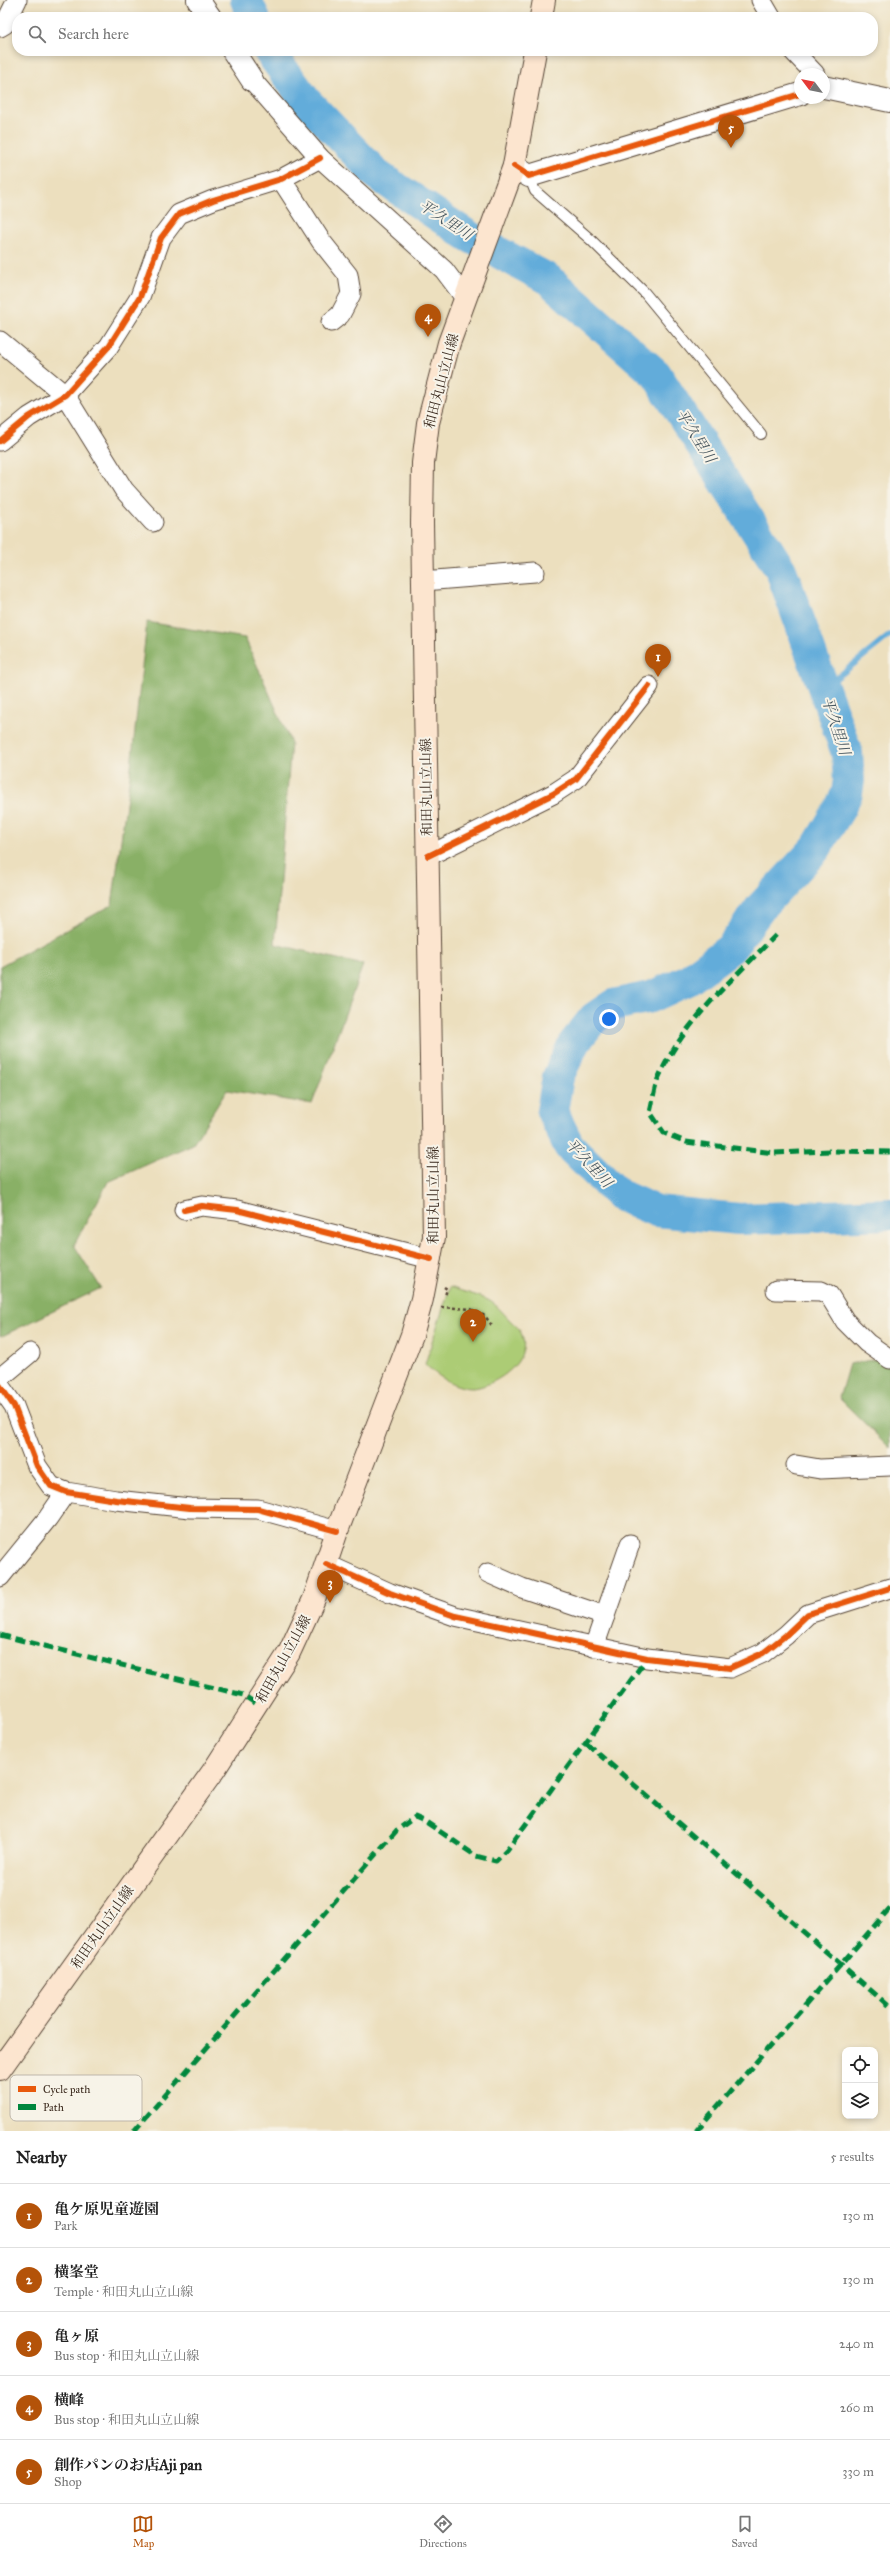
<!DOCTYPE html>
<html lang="en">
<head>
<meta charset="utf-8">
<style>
	:root { --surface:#fff; --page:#f2f2f2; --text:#222; --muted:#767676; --line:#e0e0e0; --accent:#b45309 }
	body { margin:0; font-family:"IM FELL Great Primer","Noto Serif JP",serif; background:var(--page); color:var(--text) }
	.controls { position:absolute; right:12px; bottom:12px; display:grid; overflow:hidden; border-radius:8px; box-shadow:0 2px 6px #0003 }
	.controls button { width:36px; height:36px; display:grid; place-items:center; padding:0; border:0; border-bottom:1px solid var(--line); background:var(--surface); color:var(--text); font:20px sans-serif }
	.compass { position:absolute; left:794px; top:68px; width:36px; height:36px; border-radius:50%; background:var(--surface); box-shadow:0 2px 6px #0003; rotate:302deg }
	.you { position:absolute; left:609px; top:1019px; width:14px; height:14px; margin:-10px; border:3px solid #fff; border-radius:50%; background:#1a73e8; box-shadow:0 0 0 6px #1a73e833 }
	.badge { display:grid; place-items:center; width:26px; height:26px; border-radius:50%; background:var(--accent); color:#fff; font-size:13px; font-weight:700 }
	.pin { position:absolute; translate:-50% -33px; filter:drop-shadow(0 1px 2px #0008) }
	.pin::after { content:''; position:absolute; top:21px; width:14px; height:12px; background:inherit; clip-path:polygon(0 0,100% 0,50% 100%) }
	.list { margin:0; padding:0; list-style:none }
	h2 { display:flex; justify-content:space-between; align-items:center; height:52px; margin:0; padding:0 16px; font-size:17px }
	h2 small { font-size:13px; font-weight:400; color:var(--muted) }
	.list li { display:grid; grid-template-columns:26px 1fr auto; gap:12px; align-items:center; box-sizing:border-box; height:64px; padding:0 16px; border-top:1px solid var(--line) }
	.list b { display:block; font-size:15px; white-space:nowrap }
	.list p { margin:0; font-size:13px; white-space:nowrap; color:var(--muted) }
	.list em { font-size:13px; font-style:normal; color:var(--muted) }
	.icon { flex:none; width:22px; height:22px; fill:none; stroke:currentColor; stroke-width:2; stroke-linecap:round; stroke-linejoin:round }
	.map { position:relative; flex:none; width:890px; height:2131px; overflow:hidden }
	.search { position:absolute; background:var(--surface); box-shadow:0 2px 6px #0003; left:12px; right:12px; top:12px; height:44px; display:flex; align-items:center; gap:10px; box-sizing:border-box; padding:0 14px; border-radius:16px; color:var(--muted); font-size:15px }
	.sheet { height:372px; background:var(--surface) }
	nav { display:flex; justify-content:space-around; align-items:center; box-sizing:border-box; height:56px; border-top:1px solid var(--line); background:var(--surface); font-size:11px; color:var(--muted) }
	nav a { display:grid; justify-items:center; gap:2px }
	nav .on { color:var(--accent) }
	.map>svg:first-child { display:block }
	.green { fill:#accc74; stroke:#747b49 }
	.forest { fill:#89b066; stroke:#626d42 }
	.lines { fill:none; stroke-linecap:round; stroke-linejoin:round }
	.stream { stroke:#62acda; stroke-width:5.5 }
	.river { stroke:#62acda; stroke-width:32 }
	.service-casing { stroke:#564536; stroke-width:12 }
	.minor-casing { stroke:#564536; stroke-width:21 }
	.tertiary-casing { stroke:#564536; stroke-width:24 }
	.secondary-casing { stroke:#564536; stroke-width:24 }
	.path { stroke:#564536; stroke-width:2.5; stroke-dasharray:3 3; stroke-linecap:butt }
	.service { stroke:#fff; stroke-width:10 }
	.minor { stroke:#fff; stroke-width:19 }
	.tertiary { stroke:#fff; stroke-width:22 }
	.secondary { stroke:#fce5cf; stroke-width:22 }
	.quiet { stroke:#00873e; stroke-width:5; stroke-dasharray:10 5; stroke-linecap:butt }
	.cycleway-casing { stroke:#f7f3e8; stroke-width:8 }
	.cycleway { stroke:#e8590c; stroke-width:6 }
	.labels { text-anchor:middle; stroke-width:4; stroke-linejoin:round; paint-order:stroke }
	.street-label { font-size:14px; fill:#3b2a1e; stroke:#f7f3e8 }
	.water-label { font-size:15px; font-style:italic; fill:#495860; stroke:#f7f3e8 }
	.key { fill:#f7f3e8; stroke:#bfb7ab; stroke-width:1 }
	.key-label { font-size:11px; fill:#3b2a1e }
</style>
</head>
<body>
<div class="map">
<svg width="890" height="2131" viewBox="0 0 890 2131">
	<rect width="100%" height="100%" fill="#f7f3e8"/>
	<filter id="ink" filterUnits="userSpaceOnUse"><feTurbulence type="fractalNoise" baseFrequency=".025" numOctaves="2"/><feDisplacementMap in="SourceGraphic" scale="8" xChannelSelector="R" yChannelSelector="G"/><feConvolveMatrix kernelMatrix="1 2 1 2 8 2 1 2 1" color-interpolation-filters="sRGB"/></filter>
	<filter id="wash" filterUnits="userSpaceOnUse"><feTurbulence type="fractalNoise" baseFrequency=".012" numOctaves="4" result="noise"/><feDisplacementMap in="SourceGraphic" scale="16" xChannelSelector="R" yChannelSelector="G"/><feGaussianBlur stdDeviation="0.9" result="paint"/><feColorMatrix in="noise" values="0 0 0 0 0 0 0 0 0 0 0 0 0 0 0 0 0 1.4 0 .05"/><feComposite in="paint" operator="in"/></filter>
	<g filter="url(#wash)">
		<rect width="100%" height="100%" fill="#ecdfbe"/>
		<path class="green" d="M450,1287c12,5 26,7 38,13 8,4 14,12 20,18 3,4 8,7 11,11 17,27 -16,52 -40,58 -18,5 -43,-11 -54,-23z"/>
		<g class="forest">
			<polygon points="147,622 245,638 291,743 275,944 363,965 312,1104 227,1090 193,1144 108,1182 74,1245 101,1288 0,1337 0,966 112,905 130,775"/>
			<polygon points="883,1358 890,1364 890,1448 839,1398 849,1364"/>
		</g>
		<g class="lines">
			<polyline class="stream" points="824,688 890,635"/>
			<g class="river">
				<polyline points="246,0 254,17"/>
				<polyline points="269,51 306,101 377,175 470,237 548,279 656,374 781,570 847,753 849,780 847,793 840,808 816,848 761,907 731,948 688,980 651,997 613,1005 594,1018 574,1043 558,1077 552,1111 569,1146 619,1195 656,1211 739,1219 890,1214"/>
			</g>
		</g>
	</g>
	<g filter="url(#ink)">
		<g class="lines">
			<g class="service-casing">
				<polyline id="service" points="529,176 535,191 590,239 644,292 761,434"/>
			</g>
			<g class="minor-casing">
				<g id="minor">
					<polyline points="761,0 771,17"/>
					<polyline points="0,27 5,24 17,0"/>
					<polyline points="793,51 815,74"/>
					<polyline points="252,80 320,158 444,270 465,298"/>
					<polyline points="281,179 321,241 348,275 351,294 340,315 331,322"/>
					<polyline points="0,341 65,395 124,490 153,522"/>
					<polyline points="0,441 29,417 65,395 109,346 140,297 161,238 179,214 213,200 281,179 320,158"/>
					<polyline points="423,581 535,572"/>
					<polyline points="428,856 553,794 576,779 649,686"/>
					<polyline points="184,1210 202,1206 237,1210 431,1259"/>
					<polyline points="776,1290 821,1291 829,1295 845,1321 867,1343 890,1359"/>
					<polyline points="0,1378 30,1353"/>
					<polyline points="0,1386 14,1406 37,1466 51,1486 66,1492 116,1500 190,1508 258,1509 337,1531"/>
					<polyline points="796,1465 820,1469 890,1466"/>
					<polyline points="326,1564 390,1593 455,1616 647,1658 730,1668 763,1653 786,1635 808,1614 890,1588"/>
					<polyline points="488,1573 522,1588 605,1616"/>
					<polyline points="0,1577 48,1518 66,1492"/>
					<polyline points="594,1647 630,1544"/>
				</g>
			</g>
			<g class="tertiary-casing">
				<g id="tertiary">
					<polyline points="198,0 210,17"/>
					<polyline points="233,51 252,80"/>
					<polyline points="824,87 890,101"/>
					<polyline points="514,166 529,176 800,94"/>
				</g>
			</g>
			<g class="secondary-casing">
				<g id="secondary">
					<polyline points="541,17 544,0"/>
					<polyline points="0,2069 214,1770 289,1653 314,1599 337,1531 412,1335 422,1299 434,1237 422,523 423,463 428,423 449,343 514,166 535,51"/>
				</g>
			</g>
			<g class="path">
				<polyline points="444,1287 447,1289 445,1296"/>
				<polyline points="441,1307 471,1309 485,1316 493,1327"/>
			</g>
			<use href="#service" class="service"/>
			<use href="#minor" class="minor"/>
			<use href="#tertiary" class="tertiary"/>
			<use href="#secondary" class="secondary"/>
			<g class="quiet">
				<path d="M776,935c-42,43 -94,88 -118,144 -4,10 -5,22 -8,33l14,21 22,9 88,11 57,-2 59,1"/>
				<polyline points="0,1635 243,1695 258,1705"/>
				<polyline points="586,1743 890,2007"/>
				<polyline points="134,2131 397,1830 415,1817 426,1822 476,1856 496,1861 507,1850 647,1658"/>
				<polyline points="696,2131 890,1908"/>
			</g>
			<g class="cycleway-casing">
				<g id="cycleway">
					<polyline points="514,166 529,176 800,94"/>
					<polyline points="0,441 29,417 65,395 109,346 140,297 161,238 179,214 213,200 281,179 320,158"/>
					<polyline points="428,856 553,794 576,779 649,686"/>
					<polyline points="184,1210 202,1206 237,1210 431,1259"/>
					<polyline points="0,1386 14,1406 37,1466 51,1486 66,1492 116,1500 190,1508 258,1509 337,1531"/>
					<polyline points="326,1564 390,1593 455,1616 647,1658 730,1668 763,1653 786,1635 808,1614 890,1588"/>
				</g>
			</g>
			<use href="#cycleway" class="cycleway"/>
		</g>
	</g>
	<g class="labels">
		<g class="street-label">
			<text transform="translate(441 381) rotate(-75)" y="5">和田丸山立山線</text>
			<text transform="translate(426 787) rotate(-91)" y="5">和田丸山立山線</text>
			<text transform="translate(433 1195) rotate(-90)" y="5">和田丸山立山線</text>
			<text transform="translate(283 1659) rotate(-61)" y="5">和田丸山立山線</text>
			<text transform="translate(102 1927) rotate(-55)" y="5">和田丸山立山線</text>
		</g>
		<g class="water-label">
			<text transform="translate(446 220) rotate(33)" y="5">平久里川</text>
			<text transform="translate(696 436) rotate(58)" y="5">平久里川</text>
			<text transform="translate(836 726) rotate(72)" y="5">平久里川</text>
			<text transform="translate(589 1163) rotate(47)" y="5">平久里川</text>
		</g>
	</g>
	<rect x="10" y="2075" width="132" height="46" rx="6" class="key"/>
	<rect x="18" y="2086" width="18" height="6" fill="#e8590c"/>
	<rect x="18" y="2104" width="18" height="6" fill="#00873e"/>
	<g class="key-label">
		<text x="43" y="2093">Cycle path</text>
		<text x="43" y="2111">Path</text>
	</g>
</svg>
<div class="controls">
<button><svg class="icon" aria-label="locate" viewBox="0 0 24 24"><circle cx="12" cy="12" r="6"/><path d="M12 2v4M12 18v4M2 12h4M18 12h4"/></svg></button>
<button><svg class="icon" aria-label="layers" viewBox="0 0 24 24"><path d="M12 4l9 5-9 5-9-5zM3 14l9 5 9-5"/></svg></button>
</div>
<svg class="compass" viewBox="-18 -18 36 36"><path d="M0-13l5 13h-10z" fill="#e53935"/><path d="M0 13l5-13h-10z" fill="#767676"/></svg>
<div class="you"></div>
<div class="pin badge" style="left:658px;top:677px">1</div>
<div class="pin badge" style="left:473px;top:1342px">2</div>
<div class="pin badge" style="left:330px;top:1603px">3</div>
<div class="pin badge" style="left:428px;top:337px">4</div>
<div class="pin badge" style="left:731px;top:148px">5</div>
<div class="search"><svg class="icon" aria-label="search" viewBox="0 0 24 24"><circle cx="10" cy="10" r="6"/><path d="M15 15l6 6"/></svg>Search here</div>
</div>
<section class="sheet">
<h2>Nearby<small>5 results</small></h2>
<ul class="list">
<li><span class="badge">1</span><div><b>亀ケ原児童遊園</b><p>Park</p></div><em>130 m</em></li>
<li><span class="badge">2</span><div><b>横峯堂</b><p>Temple · 和田丸山立山線</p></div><em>130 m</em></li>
<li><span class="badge">3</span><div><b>亀ヶ原</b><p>Bus stop · 和田丸山立山線</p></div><em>240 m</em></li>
<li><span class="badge">4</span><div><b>横峰</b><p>Bus stop · 和田丸山立山線</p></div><em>260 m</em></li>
<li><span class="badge">5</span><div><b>創作パンのお店Aji pan</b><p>Shop</p></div><em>330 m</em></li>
</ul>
</section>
<nav>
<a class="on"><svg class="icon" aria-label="map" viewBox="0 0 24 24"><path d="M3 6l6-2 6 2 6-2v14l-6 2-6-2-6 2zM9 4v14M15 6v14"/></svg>Map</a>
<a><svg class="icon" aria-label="directions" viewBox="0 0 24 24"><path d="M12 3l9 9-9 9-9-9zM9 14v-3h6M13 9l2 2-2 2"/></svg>Directions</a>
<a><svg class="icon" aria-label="saved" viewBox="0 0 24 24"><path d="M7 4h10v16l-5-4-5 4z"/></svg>Saved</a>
</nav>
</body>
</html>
